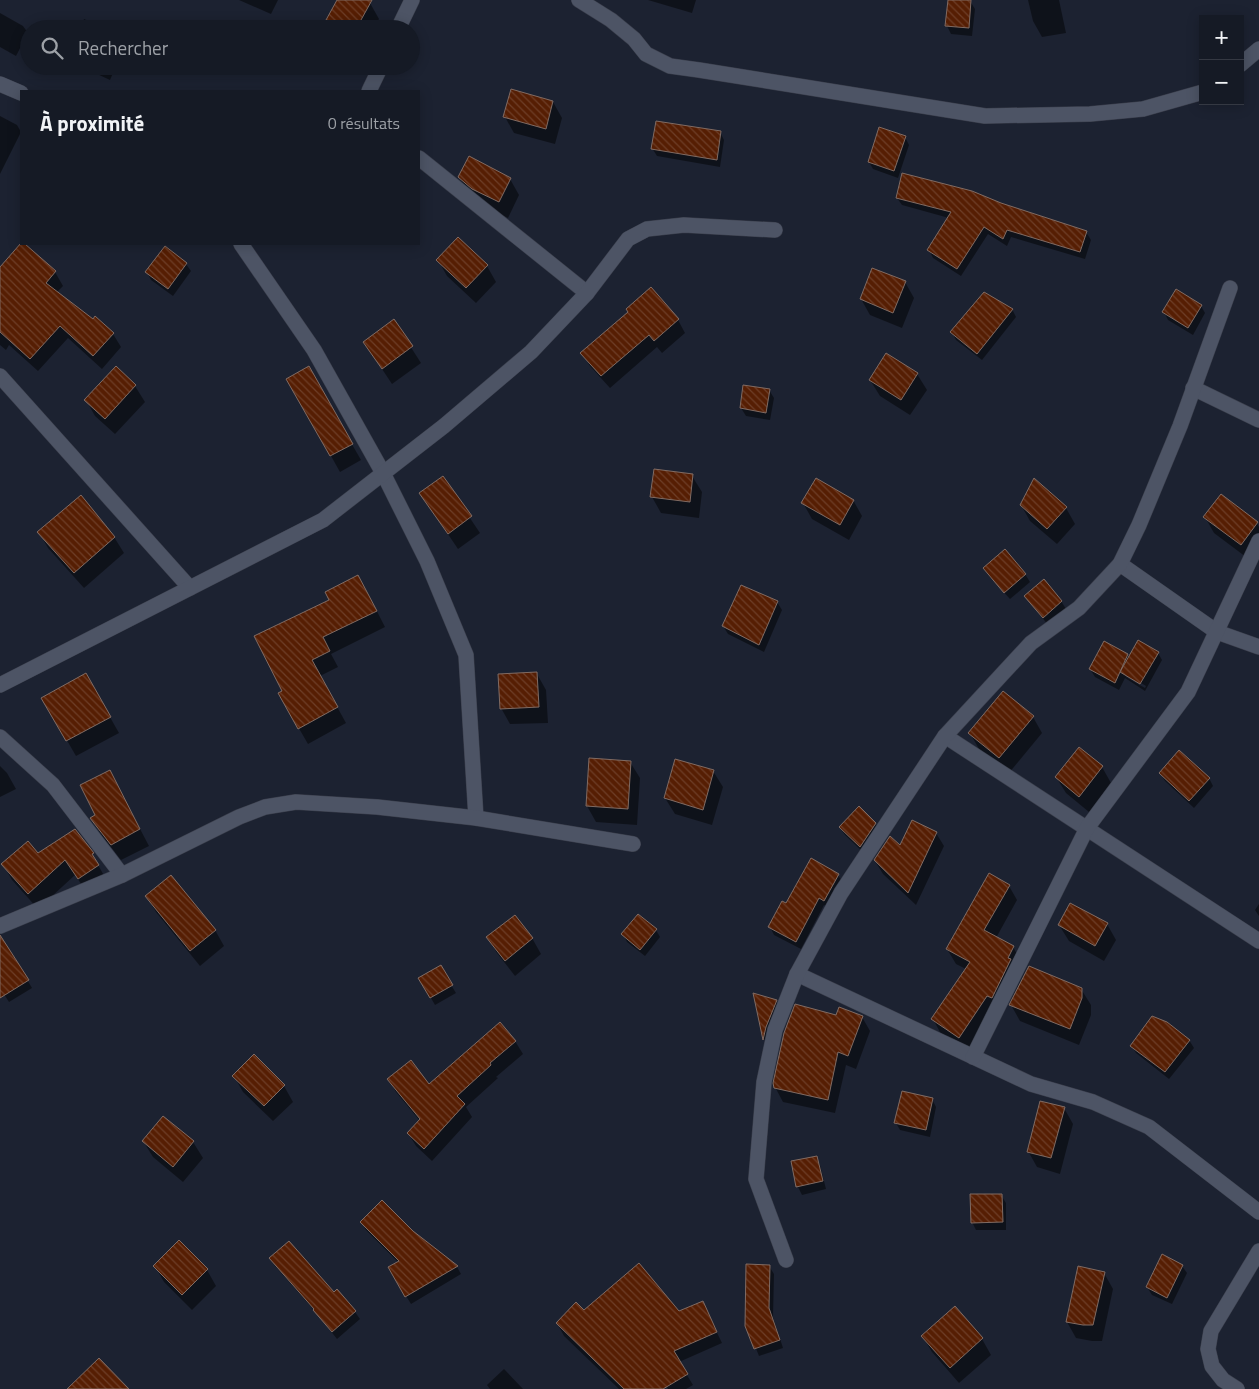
<!DOCTYPE html>
<html lang="fr">
<head>
<meta charset="utf-8">
<style>
	:root { --surface:#151a25; --page:#222732; --text:#f1f3f6; --muted:#9da1a7; --line:#343842 }
	body { margin:0; font-family:"Titillium Web",sans-serif; background:var(--page); color:var(--text) }
	.controls { position:absolute; right:15px; top:15px; display:grid; overflow:hidden; border-radius:0px; box-shadow:0 2px 12px #0003 }
	.controls button { width:45px; height:45px; display:grid; place-items:center; padding:0; border:0; border-bottom:1px solid var(--line); background:var(--surface); color:var(--text); font:25px sans-serif }
	.list { margin:0; padding:0; list-style:none }
	h2 { display:flex; justify-content:space-between; align-items:center; height:65px; margin:0; padding:0 20px; font-size:21px }
	h2 small { font-size:16px; font-weight:400; color:var(--muted) }
	.icon { flex:none; width:28px; height:28px; fill:none; stroke:currentColor; stroke-width:2; stroke-linecap:round; stroke-linejoin:round }
	.map { position:relative; flex:none; width:1259px; height:1389px; overflow:hidden }
	.search { position:absolute; background:var(--surface); box-shadow:0 2px 12px #0003; left:20px; top:20px; width:400px; height:55px; display:flex; align-items:center; gap:12px; box-sizing:border-box; padding:0 18px; border-radius:28px; color:var(--muted); font-size:19px }
	.panel { position:absolute; background:var(--surface); box-shadow:0 2px 12px #0003; left:20px; top:90px; width:400px; height:155px; border-radius:0px }
	.map>svg:first-child { display:block }
	.shadow { fill:#0007; fill-rule:evenodd }
	.building { fill:url(#building-back-hatch); stroke:#806b63 }
	.lines { fill:none; stroke-linecap:round; stroke-linejoin:round }
	.minor-casing { stroke:#3a3e4b; stroke-width:16 }
	.minor { stroke:#4d5465; stroke-width:15 }
</style>
</head>
<body>
<div class="map">
<svg width="1259" height="1389" viewBox="0 0 1259 1389">
	<defs>
		<pattern id="building-back-hatch" width="6" height="6" patternUnits="userSpaceOnUse" patternTransform="scale(1.25)"><rect width="6" height="6" fill="#561e03"/><path d="M-1 5l2 2M0 0l6 6M5-1l2 2" fill="none" stroke="#6e3e28"/></pattern>
	</defs>
	<rect width="100%" height="100%" fill="#1c2231"/>
	<g class="shadow">
		<polygon points="239,0 278,0 271,14"/>
		<polygon points="339,0 365,0 370,3 379,19 373,29 332,29 327,20"/>
		<polygon points="648,0 696,0 692,13"/>
		<polygon points="949,0 970,1 975,9 972,36 951,34 947,26"/>
		<polygon points="1028,0 1059,0 1066,33 1042,37 1033,21"/>
		<polygon points="0,13 23,26 28,33 16,56 0,47"/>
		<polygon points="84,19 107,29 81,29"/>
		<polygon points="80,66 116,66 110,80"/>
		<polygon points="553,102 562,118 555,144 514,133 505,117"/>
		<polygon points="0,116 17,125 21,132 0,174"/>
		<polygon points="720,132 724,140 720,167 657,156 652,148"/>
		<polygon points="905,137 909,145 898,178 873,169 869,162"/>
		<polygon points="459,177 510,179 519,195 508,218 483,205 469,193"/>
		<polygon points="897,198 1000,204 1086,232 1091,240 1085,259 1011,237 1007,246 988,234 961,276 933,258 929,250 949,218 902,205"/>
		<polygon points="23,244 55,272 63,286 56,293 113,334 121,347 102,369 68,338 38,371 9,345 6,350 0,345 0,269"/>
		<polygon points="438,260 487,266 496,282 476,303 447,276"/>
		<polygon points="186,264 191,271 173,296 151,280 147,272"/>
		<polygon points="905,282 914,298 902,328 870,315 861,299"/>
		<polygon points="1201,306 1205,313 1193,335 1168,320 1164,312"/>
		<polygon points="1012,309 1016,317 982,360 956,340 952,332"/>
		<polygon points="678,320 685,333 662,353 657,347 610,388 590,366 582,353"/>
		<polygon points="394,321 421,363 392,384 364,342"/>
		<polygon points="116,368 135,386 145,402 115,434 95,416 86,400"/>
		<polygon points="308,368 361,460 340,472 288,379"/>
		<polygon points="917,374 927,390 910,415 880,396 870,380"/>
		<polygon points="769,390 774,398 770,420 746,416 741,408"/>
		<polygon points="692,476 702,492 699,518 661,513 652,497"/>
		<polygon points="443,478 480,533 458,549 421,494"/>
		<polygon points="81,497 114,537 124,553 84,588 48,548 39,532"/>
		<polygon points="853,500 862,516 849,540 812,519 803,503"/>
		<polygon points="1021,505 1066,508 1075,524 1057,544 1030,521"/>
		<polygon points="1205,517 1257,523 1259,527 1259,548 1250,560 1214,533"/>
		<polygon points="984,568 1025,574 1030,582 1010,599 989,576"/>
		<polygon points="742,587 777,602 782,610 764,652 728,634 723,626"/>
		<polygon points="367,592 385,627 331,654 338,667 320,676 346,723 308,744 279,694 283,692 256,637"/>
		<polygon points="1026,597 1061,601 1066,609 1048,625"/>
		<path d="M1158,653l4,7 -17,31 -20,-13 -6,12 -24,-13 -5,-8 37,-14 2,3zM1126,674l20,12 -1,2 -19,-11z"/>
		<polygon points="537,674 546,690 548,723 510,724 501,708"/>
		<polygon points="86,675 119,733 76,756 43,699"/>
		<polygon points="1033,717 1042,733 1009,773 979,749 970,733"/>
		<polygon points="630,762 640,778 637,825 596,822 587,806"/>
		<polygon points="0,766 7,773 16,789 0,797"/>
		<polygon points="1102,767 1111,783 1089,812 1066,793 1056,777"/>
		<polygon points="713,771 723,787 712,825 675,814 665,798"/>
		<polygon points="1160,773 1209,778 1213,786 1194,808 1165,781"/>
		<polygon points="118,787 149,846 121,860 101,834 92,819 97,816"/>
		<polygon points="875,824 880,831 865,854 845,835 840,828"/>
		<polygon points="74,830 92,854 107,881 88,894 75,875 38,909 12,880 3,864 38,855"/>
		<polygon points="936,833 944,846 916,905 883,874 875,861 900,847"/>
		<polygon points="812,860 838,875 843,883 828,907 824,905 801,949 774,935 770,927 786,905"/>
		<polygon points="1009,886 1017,900 996,938 1013,947 1021,961 967,1052 941,1034 933,1019 966,969 956,964 947,949"/>
		<polygon points="147,897 215,930 224,946 200,966 156,912"/>
		<polygon points="1259,904 1259,916 1255,910"/>
		<polygon points="1107,924 1116,940 1104,961 1069,941 1059,925"/>
		<polygon points="656,930 660,937 645,956 627,942 623,934"/>
		<polygon points="488,938 532,938 541,954 515,976 497,953"/>
		<polygon points="13,956 32,988 9,1002 0,988 0,964"/>
		<polygon points="440,967 456,993 435,1005 420,979"/>
		<polygon points="1081,989 1091,1005 1091,1015 1079,1045 1020,1021 1011,1005"/>
		<polygon points="755,995 776,1001 780,1008 768,1045 764,1039"/>
		<polygon points="837,1016 862,1017 870,1031 856,1069 846,1065 835,1113 783,1102 775,1087"/>
		<polygon points="1189,1040 1194,1048 1169,1079 1136,1053 1132,1046"/>
		<polygon points="515,1041 523,1054 496,1077 498,1078 466,1107 472,1117 432,1161 416,1146 408,1133 420,1121 396,1092 389,1079 429,1086"/>
		<polygon points="234,1076 284,1086 293,1102 273,1121 243,1092"/>
		<polygon points="932,1099 936,1107 930,1137 900,1130 896,1123"/>
		<polygon points="1064,1108 1073,1124 1060,1174 1037,1167 1028,1151"/>
		<polygon points="143,1141 193,1142 203,1158 183,1182 153,1157"/>
		<polygon points="816,1157 820,1165 826,1189 802,1195 798,1187 792,1162"/>
		<polygon points="1001,1195 1006,1203 1006,1230 976,1230 972,1222"/>
		<polygon points="362,1223 412,1232 457,1267 461,1274 411,1304 389,1268 399,1263 366,1230"/>
		<polygon points="270,1259 334,1293 337,1291 355,1312 360,1319 337,1339 315,1311 275,1266"/>
		<polygon points="155,1266 207,1270 216,1286 192,1310 164,1282"/>
		<polygon points="769,1266 774,1274 773,1317 783,1348 759,1356 747,1326"/>
		<polygon points="1182,1266 1187,1273 1172,1304 1152,1295 1147,1287"/>
		<polygon points="1104,1273 1113,1289 1102,1341 1092,1341 1076,1338 1067,1322"/>
		<polygon points="609,1290 679,1313 702,1302 722,1343 679,1362 693,1385 686,1389 668,1389"/>
		<polygon points="584,1311 624,1389 619,1389 564,1336 557,1323"/>
		<polygon points="923,1337 982,1339 991,1355 959,1383 932,1352"/>
		<polygon points="504,1369 523,1389 490,1389 487,1385"/>
	</g>
	<g class="building">
		<polygon points="337,0 372,0 356,29 341,29 326,20"/>
		<polygon points="948,0 971,0 969,28 945,26"/>
		<polygon points="511,89 553,101 546,129 503,117"/>
		<polygon points="656,121 721,131 717,160 651,149"/>
		<polygon points="879,127 906,136 894,171 868,162"/>
		<polygon points="469,156 511,178 499,202 472,189 458,177"/>
		<polygon points="902,173 972,191 1001,203 1087,231 1080,252 1007,230 1003,239 984,227 957,269 927,250 951,212 896,198"/>
		<polygon points="458,237 488,265 466,288 436,260"/>
		<polygon points="21,243 25,244 56,271 46,283 93,319 95,316 114,333 93,356 60,326 30,359 0,332 0,267"/>
		<polygon points="165,246 187,263 168,289 145,272"/>
		<polygon points="872,268 906,281 893,313 860,299"/>
		<polygon points="651,287 679,319 654,341 649,335 601,376 580,353 628,312 626,309"/>
		<polygon points="1176,289 1202,305 1188,328 1162,312"/>
		<polygon points="984,292 1013,309 977,354 950,332"/>
		<polygon points="394,319 413,346 382,369 363,342"/>
		<polygon points="886,353 918,373 901,400 869,380"/>
		<polygon points="116,366 136,385 105,419 84,400"/>
		<polygon points="309,366 353,444 330,456 286,379"/>
		<polygon points="743,385 770,389 766,413 740,408"/>
		<polygon points="654,469 693,474 690,502 650,497"/>
		<polygon points="443,476 472,516 448,534 419,493"/>
		<polygon points="816,478 854,500 840,525 801,503"/>
		<polygon points="1034,478 1067,507 1047,529 1020,505"/>
		<polygon points="1221,494 1258,522 1241,545 1203,517"/>
		<polygon points="81,495 115,537 74,573 37,532"/>
		<polygon points="1005,549 1026,574 1004,593 983,568"/>
		<polygon points="358,575 377,611 323,637 330,651 312,660 338,707 298,729 278,693 282,691 254,636 329,600 325,592"/>
		<polygon points="1044,579 1062,601 1043,618 1024,596"/>
		<polygon points="741,585 778,601 759,645 722,626"/>
		<polygon points="1138,640 1159,652 1140,684 1120,672"/>
		<polygon points="1104,641 1128,654 1115,683 1089,669"/>
		<polygon points="537,672 539,707 500,709 498,674"/>
		<polygon points="86,673 111,717 66,741 41,698"/>
		<polygon points="1003,691 1034,716 999,758 968,733"/>
		<polygon points="1079,747 1103,766 1079,797 1055,777"/>
		<polygon points="1179,750 1210,778 1189,801 1159,773"/>
		<polygon points="589,758 631,761 628,809 586,806"/>
		<polygon points="675,759 714,770 703,810 664,798"/>
		<polygon points="110,770 140,829 111,845 90,818 95,815 80,785"/>
		<polygon points="859,806 876,823 860,847 839,827"/>
		<polygon points="912,820 937,832 908,893 874,860 890,836 900,845"/>
		<polygon points="75,829 94,853 92,854 99,865 78,879 65,860 28,894 1,864 28,841 38,853"/>
		<polygon points="811,858 839,874 824,901 819,898 796,942 768,927 782,901 786,903"/>
		<polygon points="989,873 1010,885 984,930 1014,946 1008,958 1011,959 992,998 987,996 959,1038 931,1019 970,962 946,949"/>
		<polygon points="171,875 216,930 190,951 145,896"/>
		<polygon points="1070,903 1108,923 1095,946 1058,925"/>
		<polygon points="638,914 657,929 640,950 621,934"/>
		<polygon points="515,915 533,938 505,961 486,937"/>
		<polygon points="0,935 29,980 0,998"/>
		<polygon points="441,965 453,985 430,998 418,978"/>
		<polygon points="1029,966 1082,988 1082,998 1070,1029 1009,1005"/>
		<polygon points="753,993 777,1000 766,1027 763,1040"/>
		<polygon points="795,1004 836,1015 839,1007 863,1016 848,1056 838,1052 828,1100 774,1088 773,1083 784,1033"/>
		<polygon points="1152,1016 1167,1022 1190,1040 1165,1072 1130,1046"/>
		<polygon points="500,1022 516,1041 490,1063 491,1065 457,1096 465,1104 424,1149 407,1133 420,1119 387,1079 411,1060 429,1084"/>
		<polygon points="254,1054 285,1085 264,1106 232,1076"/>
		<polygon points="902,1091 933,1098 926,1130 894,1123"/>
		<polygon points="1040,1101 1065,1107 1051,1158 1027,1152"/>
		<polygon points="163,1116 194,1141 173,1167 142,1141"/>
		<polygon points="817,1156 823,1181 796,1187 791,1161"/>
		<polygon points="970,1194 1002,1194 1003,1222 971,1223"/>
		<polygon points="382,1200 413,1231 458,1266 405,1297 388,1267 399,1261 360,1222"/>
		<polygon points="179,1240 208,1269 182,1295 153,1266"/>
		<polygon points="289,1241 334,1292 337,1289 356,1311 332,1332 313,1310 314,1309 269,1258"/>
		<polygon points="1162,1254 1183,1265 1167,1298 1146,1287"/>
		<polygon points="639,1263 679,1311 703,1301 717,1332 674,1351 688,1374 663,1389 624,1389 556,1323 576,1302 584,1310"/>
		<polygon points="746,1264 770,1265 769,1308 780,1340 754,1349 745,1326"/>
		<polygon points="1078,1266 1105,1272 1093,1325 1083,1325 1066,1322"/>
		<polygon points="955,1306 983,1338 950,1368 921,1336"/>
		<polygon points="99,1358 129,1389 67,1389"/>
	</g>
	<g class="lines">
		<g class="minor-casing">
			<g id="minor">
				<polyline points="579,0 611,20 634,39 646,54 670,66 699,70 985,116 1090,114 1143,109 1203,92"/>
				<polyline points="398,29 412,0"/>
				<polyline points="1240,65 1259,49"/>
				<polyline points="0,84 21,93"/>
				<polyline points="369,91 381,66"/>
				<polyline points="419,158 587,293"/>
				<polyline points="241,244 314,350 383,473 427,561 466,655 476,818"/>
				<polyline points="0,376 190,588"/>
				<polyline points="1193,388 1259,420"/>
				<polyline points="1120,564 1217,632 1259,647"/>
				<polyline points="0,685 323,520 444,426 531,352 587,293 628,239 647,229 684,225 775,230"/>
				<polyline points="945,736 1259,941"/>
				<polyline points="0,737 53,785 122,875"/>
				<polyline points="0,926 122,875 239,817 265,807 296,802 377,807 476,818 633,844"/>
				<polyline points="797,974 1031,1084 1093,1102 1149,1127 1259,1212"/>
				<polyline points="973,1057 1087,828 1188,692 1259,541"/>
				<polyline points="786,1260 756,1179 764,1082 775,1030 797,974 841,893 945,736 1031,643 1079,608 1120,564 1139,525 1180,426 1230,288"/>
				<polyline points="1237,1389 1223,1380 1212,1366 1208,1349 1211,1331 1259,1251"/>
			</g>
		</g>
		<use href="#minor" class="minor"/>
	</g>
</svg>
<div class="controls">
<button>+</button>
<button>−</button>
</div>
<div class="search"><svg class="icon" aria-label="search" viewBox="0 0 24 24"><circle cx="10" cy="10" r="6"/><path d="M15 15l6 6"/></svg>Rechercher</div>
<section class="panel">
<h2>À proximité<small>0 résultats</small></h2>
<ul class="list">
</ul>
</section>
</div>
</body>
</html>
